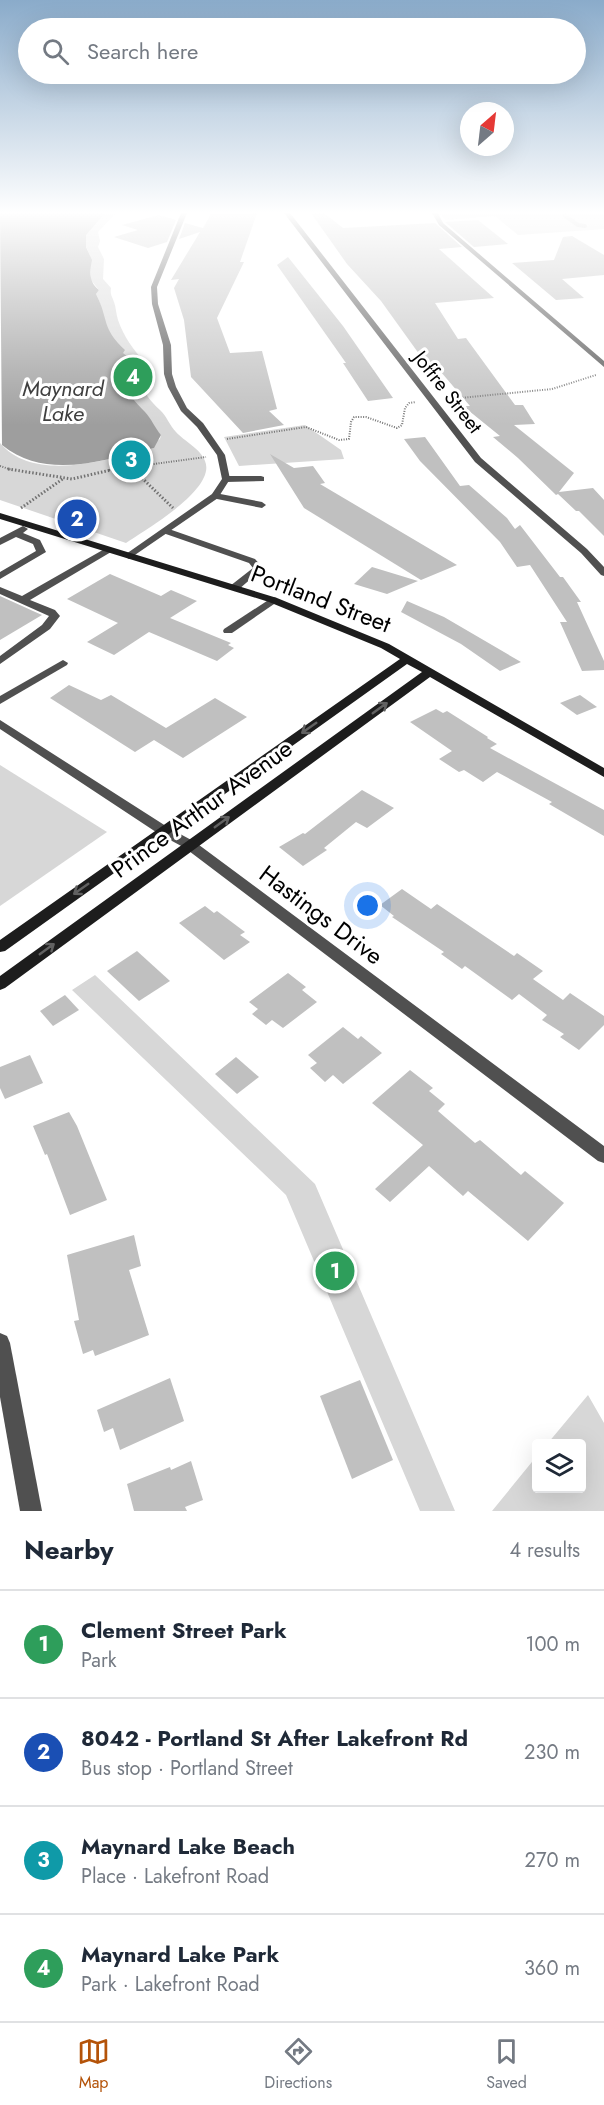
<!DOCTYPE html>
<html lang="en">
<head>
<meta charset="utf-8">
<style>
	:root { --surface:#fff; --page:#f6f6f7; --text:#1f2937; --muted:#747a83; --line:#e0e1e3; --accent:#b45309 }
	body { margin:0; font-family:Jost,sans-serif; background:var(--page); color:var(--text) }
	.controls { position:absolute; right:18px; bottom:18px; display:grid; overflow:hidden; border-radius:6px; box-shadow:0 6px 24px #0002 }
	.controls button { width:54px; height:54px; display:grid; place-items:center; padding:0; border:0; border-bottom:2px solid var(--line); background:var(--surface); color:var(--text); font:30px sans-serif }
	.compass { position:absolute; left:460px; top:102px; width:54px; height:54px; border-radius:50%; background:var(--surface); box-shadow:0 6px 24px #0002; rotate:28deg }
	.you { position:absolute; left:368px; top:906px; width:21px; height:21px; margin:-15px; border:4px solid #fff; border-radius:50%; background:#1a73e8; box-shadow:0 0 0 9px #1a73e833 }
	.badge { display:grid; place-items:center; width:39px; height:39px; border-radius:50%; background:var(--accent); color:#fff; font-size:20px; font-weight:700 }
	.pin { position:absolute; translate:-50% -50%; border:3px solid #fff; box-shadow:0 2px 6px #0006 }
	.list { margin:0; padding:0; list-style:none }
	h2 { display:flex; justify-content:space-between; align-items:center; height:78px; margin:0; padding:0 24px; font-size:26px }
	h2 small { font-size:20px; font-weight:400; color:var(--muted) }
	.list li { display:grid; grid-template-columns:39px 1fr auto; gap:18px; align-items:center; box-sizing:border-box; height:108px; padding:0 24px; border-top:2px solid var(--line) }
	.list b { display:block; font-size:22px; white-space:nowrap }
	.list p { margin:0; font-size:20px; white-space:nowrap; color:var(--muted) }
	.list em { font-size:20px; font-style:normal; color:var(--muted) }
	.icon { flex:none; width:33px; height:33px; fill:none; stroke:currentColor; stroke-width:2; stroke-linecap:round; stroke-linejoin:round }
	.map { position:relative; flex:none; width:604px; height:1511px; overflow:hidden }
	.search { position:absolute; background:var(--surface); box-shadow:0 6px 24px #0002; left:18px; right:18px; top:18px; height:66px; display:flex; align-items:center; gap:15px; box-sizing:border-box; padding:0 21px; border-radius:33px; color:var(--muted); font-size:22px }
	.sheet { height:510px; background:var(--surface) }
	nav { display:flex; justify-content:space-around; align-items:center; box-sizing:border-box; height:84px; border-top:2px solid var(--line); background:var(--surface); font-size:16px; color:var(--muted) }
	nav a { display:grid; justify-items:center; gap:3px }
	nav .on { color:var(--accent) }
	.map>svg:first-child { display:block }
	.green { fill:#d7d7d7 }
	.water { fill:#9e9e9e }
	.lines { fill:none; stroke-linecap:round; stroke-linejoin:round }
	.stream { stroke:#9e9e9e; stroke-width:4 }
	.building { fill:#c0c0c0 }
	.path-far1 { stroke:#727272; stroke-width:2; stroke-dasharray:1 1.5; stroke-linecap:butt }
	.path { stroke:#727272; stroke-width:3; stroke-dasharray:1.5 2; stroke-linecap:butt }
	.lane { fill:#505050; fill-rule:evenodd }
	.street { fill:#505050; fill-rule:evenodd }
	.secondary { fill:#1d1d1d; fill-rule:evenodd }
	.oneway { stroke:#616161 }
	.labels { text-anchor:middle; stroke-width:6; stroke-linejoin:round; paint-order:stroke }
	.far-street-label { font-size:20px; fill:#000; stroke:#fff }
	.far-water-label { font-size:22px; font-style:italic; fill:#3f3f3f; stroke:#fff }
	.street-label { font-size:24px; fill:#000; stroke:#fff }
</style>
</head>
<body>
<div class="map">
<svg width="604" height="1511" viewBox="0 0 604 1511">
	<rect width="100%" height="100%" fill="#fff"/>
	<g class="green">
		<path d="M105,213h11l-18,19 2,9 -2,6 6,12 -1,20 8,9c-1,7 1,8 3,14 2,5 2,12 4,18 6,17 15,29 27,43l-3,13 -4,6c8,12 11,18 22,28 6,5 10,16 16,22 8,9 25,17 29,29 12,28 -60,69 -79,82l-126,-43v-57c35,41 109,16 154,5v-5l6,-4 1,-4 -12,-12 -5,-11 -9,-8 -12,-23 5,-7c-1,-25 -10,-23 -20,-42 -6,-12 -5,-26 -12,-38l3,-4 -8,-10 -1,-24 -4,-10v-14z"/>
		<polygon points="439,213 604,213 604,229 518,235 495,216 446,220"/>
		<polygon points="305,425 341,450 344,459 239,466 224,437"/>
		<polygon points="0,765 107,832 0,906"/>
		<polygon points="95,975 315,1184 455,1511 420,1511 286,1195 72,990"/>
		<polygon points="588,1395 604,1423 604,1511 492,1511 536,1457 536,1488 582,1488 582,1444 548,1443"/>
	</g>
	<path class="water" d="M0,213h105l-19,22v12l6,13c-2,10 -4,22 7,30l-3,4c13,25 5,34 29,56l-2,3 6,5 1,13 -7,10c5,13 12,21 22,31 6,6 10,16 16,23l-7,13c-51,12 -107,33 -152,-3z"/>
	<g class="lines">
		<polyline class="stream" points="564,215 578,225 585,226"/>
	</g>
	<g class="building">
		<polygon points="257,213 240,262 244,262 217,318 230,353 262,351 277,409 269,411 284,425 243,433 191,377 184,320 174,288 179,279 171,280 200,232 179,239 185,223 203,228 211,214"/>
		<polygon points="311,213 324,213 343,228 435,223 462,247 439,249 494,298 435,303 458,339 466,338 515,405 523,405 535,424 514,425 574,473 559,492 593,488 604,500 604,536 579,511 576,511 558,494 556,495 518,458 493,437 500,436 463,406 470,406 435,365 427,365 381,301 347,264"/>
		<polygon points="159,215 176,220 167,242 148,248 114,237 138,230 122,225"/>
		<polygon points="478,220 508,244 474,247 445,222"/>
		<polygon points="572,236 604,255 604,275 562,279 584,298 556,300 512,263 554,260 563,237"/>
		<polygon points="288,257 343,326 393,398 368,401 343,363 346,363 277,265"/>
		<polygon points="425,437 460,486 469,485 507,518 515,529 520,525 560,577 563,577 581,602 577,602 604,661 604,670 582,671 560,622 567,622 530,565 517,567 500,542 420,461 404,439"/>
		<polygon points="270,454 294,468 313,466 325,483 320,484 457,565 421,580 304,508"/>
		<polygon points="372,567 418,581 387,594 354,584"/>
		<polygon points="110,574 161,596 171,590 197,601 170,618 231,643 228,645 234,648 217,661 149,632 114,655 87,642 118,623 67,599"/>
		<polygon points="0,596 33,611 42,615 0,640"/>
		<polygon points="407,601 444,617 521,662 500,671 461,644 401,612"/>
		<polygon points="69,685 101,700 111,695 166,728 215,698 247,717 183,758 154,740 135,752 50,698"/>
		<polygon points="580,695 597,707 577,715 560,703"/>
		<polygon points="436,709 443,713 447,711 488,737 487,738 497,744 490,748 604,810 604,836 549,804 552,802 497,772 483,782 464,770 459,772 439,759 452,751 410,722"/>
		<polygon points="362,790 394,808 367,828 356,822 324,848 327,850 303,866 279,847 303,833 305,834"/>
		<polygon points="402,889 431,909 437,904 514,956 517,953 543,971 533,979 563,1000 570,993 604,1016 604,1025 579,1050 560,1037 564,1034 542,1020 547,1015 519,994 512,1000 465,966 462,969 441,954 444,952 392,917 394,916 380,905"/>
		<polygon points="205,906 214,913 217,911 245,932 240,935 250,942 224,960 179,923"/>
		<polygon points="137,951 170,981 139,1001 107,971"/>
		<polygon points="288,973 306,987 302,990 317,1002 283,1028 272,1020 266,1025 252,1014 258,1009 249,1002"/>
		<polygon points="65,995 79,1010 53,1026 40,1011"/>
		<polygon points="343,1027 358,1039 361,1036 382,1053 343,1084 333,1075 325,1082 310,1068 317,1063 308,1055"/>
		<polygon points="30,1055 43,1083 5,1099 0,1088 0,1067"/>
		<polygon points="236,1057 259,1077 237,1094 215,1074"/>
		<polygon points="410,1070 433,1088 429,1091 445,1104 438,1111 475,1143 480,1140 521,1175 525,1171 564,1203 528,1241 468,1191 463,1196 429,1166 390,1202 375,1189 423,1145 372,1103"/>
		<polygon points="69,1112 77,1126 107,1200 70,1215 47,1154 45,1155 33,1126"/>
		<polygon points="134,1235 141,1266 129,1270 149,1335 95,1356 93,1350 83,1354 74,1321 79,1320 67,1255"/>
		<polygon points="170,1378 184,1421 120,1450 113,1428 104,1432 97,1410"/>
		<polygon points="360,1380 393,1460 352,1479 320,1396"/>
		<polygon points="191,1461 203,1500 185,1507 187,1511 134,1511 127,1484 170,1467 171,1470"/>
	</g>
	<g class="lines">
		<g class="path-far1">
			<polyline points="450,399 552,389 596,375"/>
			<polyline points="227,439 306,427 339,440 349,439 351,422 354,417 366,417 397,428 402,425 405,408 409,403 416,402"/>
			<polyline points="0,466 12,470"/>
			<polyline points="119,469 122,470"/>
			<polyline points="109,470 206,457"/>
		</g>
		<g class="path">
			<polyline points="8,469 72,479 115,469"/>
			<polyline points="119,469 143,479 173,508"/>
			<polyline points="21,508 64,478"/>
		</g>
		<g class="lane">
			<polygon points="261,476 264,477 264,481 226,482 222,479 226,476"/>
			<polygon points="215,493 262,502 266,505 262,508 212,498 212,494"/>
			<polygon points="23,526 28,529 23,533 40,540 46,552 0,579 0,572 36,551 33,544 16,537 0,545 0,538"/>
			<polygon points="166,528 255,559 263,568 238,590 230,590 230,586 253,568 249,563 163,533 161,531"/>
			<polygon points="108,547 111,548 111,552 30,600 55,610 60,616 50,629 0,664 0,656 42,625 49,616 0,594 0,587 22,596"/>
			<polygon points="273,597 277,598 277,602 232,633 224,633 223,631 224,629"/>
			<polygon points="63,660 68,663 67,665 0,704 0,696"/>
		</g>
		<g class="street">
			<polygon points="181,213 187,213 157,287 158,304 171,345 172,374 176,387 187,408 203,423 225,455 230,479 218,498 129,559 124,556 126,554 212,494 222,479 217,455 197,427 181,411 168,387 164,374 163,345 152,304 151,287"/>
			<polygon points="284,213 290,213 481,458 587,549 604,567 604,576 601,575 581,553 475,462"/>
			<polygon points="432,213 438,213 443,223 604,361 604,367 439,225"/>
			<polygon points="0,720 169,828 195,842 604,1146 604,1163 598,1161 185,848 159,834 0,729"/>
			<polygon points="0,1333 7,1336 10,1343 42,1511 20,1511 0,1397"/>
		</g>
		<polygon class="secondary" points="0,513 277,598 389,644 604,768 604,777 430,677 5,988 0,990 0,976 422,672 407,664 5,951 0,952 0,940 400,659 381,648 269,602 0,519"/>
	</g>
	<defs><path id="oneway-shaft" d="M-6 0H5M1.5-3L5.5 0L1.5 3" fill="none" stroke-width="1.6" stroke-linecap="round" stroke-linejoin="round" transform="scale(1.5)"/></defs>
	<g class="oneway">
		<use href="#oneway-shaft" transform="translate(380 708) rotate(-36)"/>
		<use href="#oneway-shaft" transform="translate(309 728) rotate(145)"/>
		<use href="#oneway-shaft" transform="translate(222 822) rotate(-36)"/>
		<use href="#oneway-shaft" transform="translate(81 889) rotate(145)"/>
		<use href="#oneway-shaft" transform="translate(47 949) rotate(-36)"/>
	</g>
	<linearGradient id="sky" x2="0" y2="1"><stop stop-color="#8aabca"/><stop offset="0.5" stop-color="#fff"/><stop offset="1" stop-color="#fff" stop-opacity="0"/></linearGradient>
	<rect width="604" height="425" fill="url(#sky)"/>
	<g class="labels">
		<g class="far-street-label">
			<text transform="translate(448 392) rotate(52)" y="7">Joffre Street</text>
		</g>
		<g class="far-water-label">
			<text x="63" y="396">Maynard<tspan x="63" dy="25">Lake</tspan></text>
		</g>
		<g class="street-label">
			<text transform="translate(321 599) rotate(21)" y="8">Portland Street</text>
			<text transform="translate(202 809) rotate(-36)" y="8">Prince Arthur Avenue</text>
			<text transform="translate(321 915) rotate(37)" y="8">Hastings Drive</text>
		</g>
	</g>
</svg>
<div class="controls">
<button><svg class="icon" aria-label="layers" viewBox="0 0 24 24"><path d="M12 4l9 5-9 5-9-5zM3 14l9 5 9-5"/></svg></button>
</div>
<svg class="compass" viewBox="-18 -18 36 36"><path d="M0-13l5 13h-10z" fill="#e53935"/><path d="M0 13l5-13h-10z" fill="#747a83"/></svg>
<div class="you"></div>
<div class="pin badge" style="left:335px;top:1271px;background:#2e9e5b">1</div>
<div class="pin badge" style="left:77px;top:519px;background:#1a4fb4">2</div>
<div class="pin badge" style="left:131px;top:460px;background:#0f9aa8">3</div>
<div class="pin badge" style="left:133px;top:377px;background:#2e9e5b">4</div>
<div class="search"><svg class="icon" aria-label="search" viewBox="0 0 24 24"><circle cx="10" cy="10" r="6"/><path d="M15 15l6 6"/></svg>Search here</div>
</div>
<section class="sheet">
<h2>Nearby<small>4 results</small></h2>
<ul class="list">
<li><span class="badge" style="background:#2e9e5b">1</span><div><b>Clement Street Park</b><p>Park</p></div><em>100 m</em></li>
<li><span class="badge" style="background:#1a4fb4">2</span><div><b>8042 - Portland St After Lakefront Rd</b><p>Bus stop · Portland Street</p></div><em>230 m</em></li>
<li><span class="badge" style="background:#0f9aa8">3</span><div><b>Maynard Lake Beach</b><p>Place · Lakefront Road</p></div><em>270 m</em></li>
<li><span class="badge" style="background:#2e9e5b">4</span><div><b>Maynard Lake Park</b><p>Park · Lakefront Road</p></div><em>360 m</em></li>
</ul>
</section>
<nav>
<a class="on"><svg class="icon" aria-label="map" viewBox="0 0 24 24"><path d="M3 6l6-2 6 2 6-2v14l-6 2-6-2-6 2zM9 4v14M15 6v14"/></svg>Map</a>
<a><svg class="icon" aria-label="directions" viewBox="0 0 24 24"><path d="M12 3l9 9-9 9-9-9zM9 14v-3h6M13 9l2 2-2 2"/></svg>Directions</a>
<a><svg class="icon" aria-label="saved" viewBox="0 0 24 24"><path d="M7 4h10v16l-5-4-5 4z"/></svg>Saved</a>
</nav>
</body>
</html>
